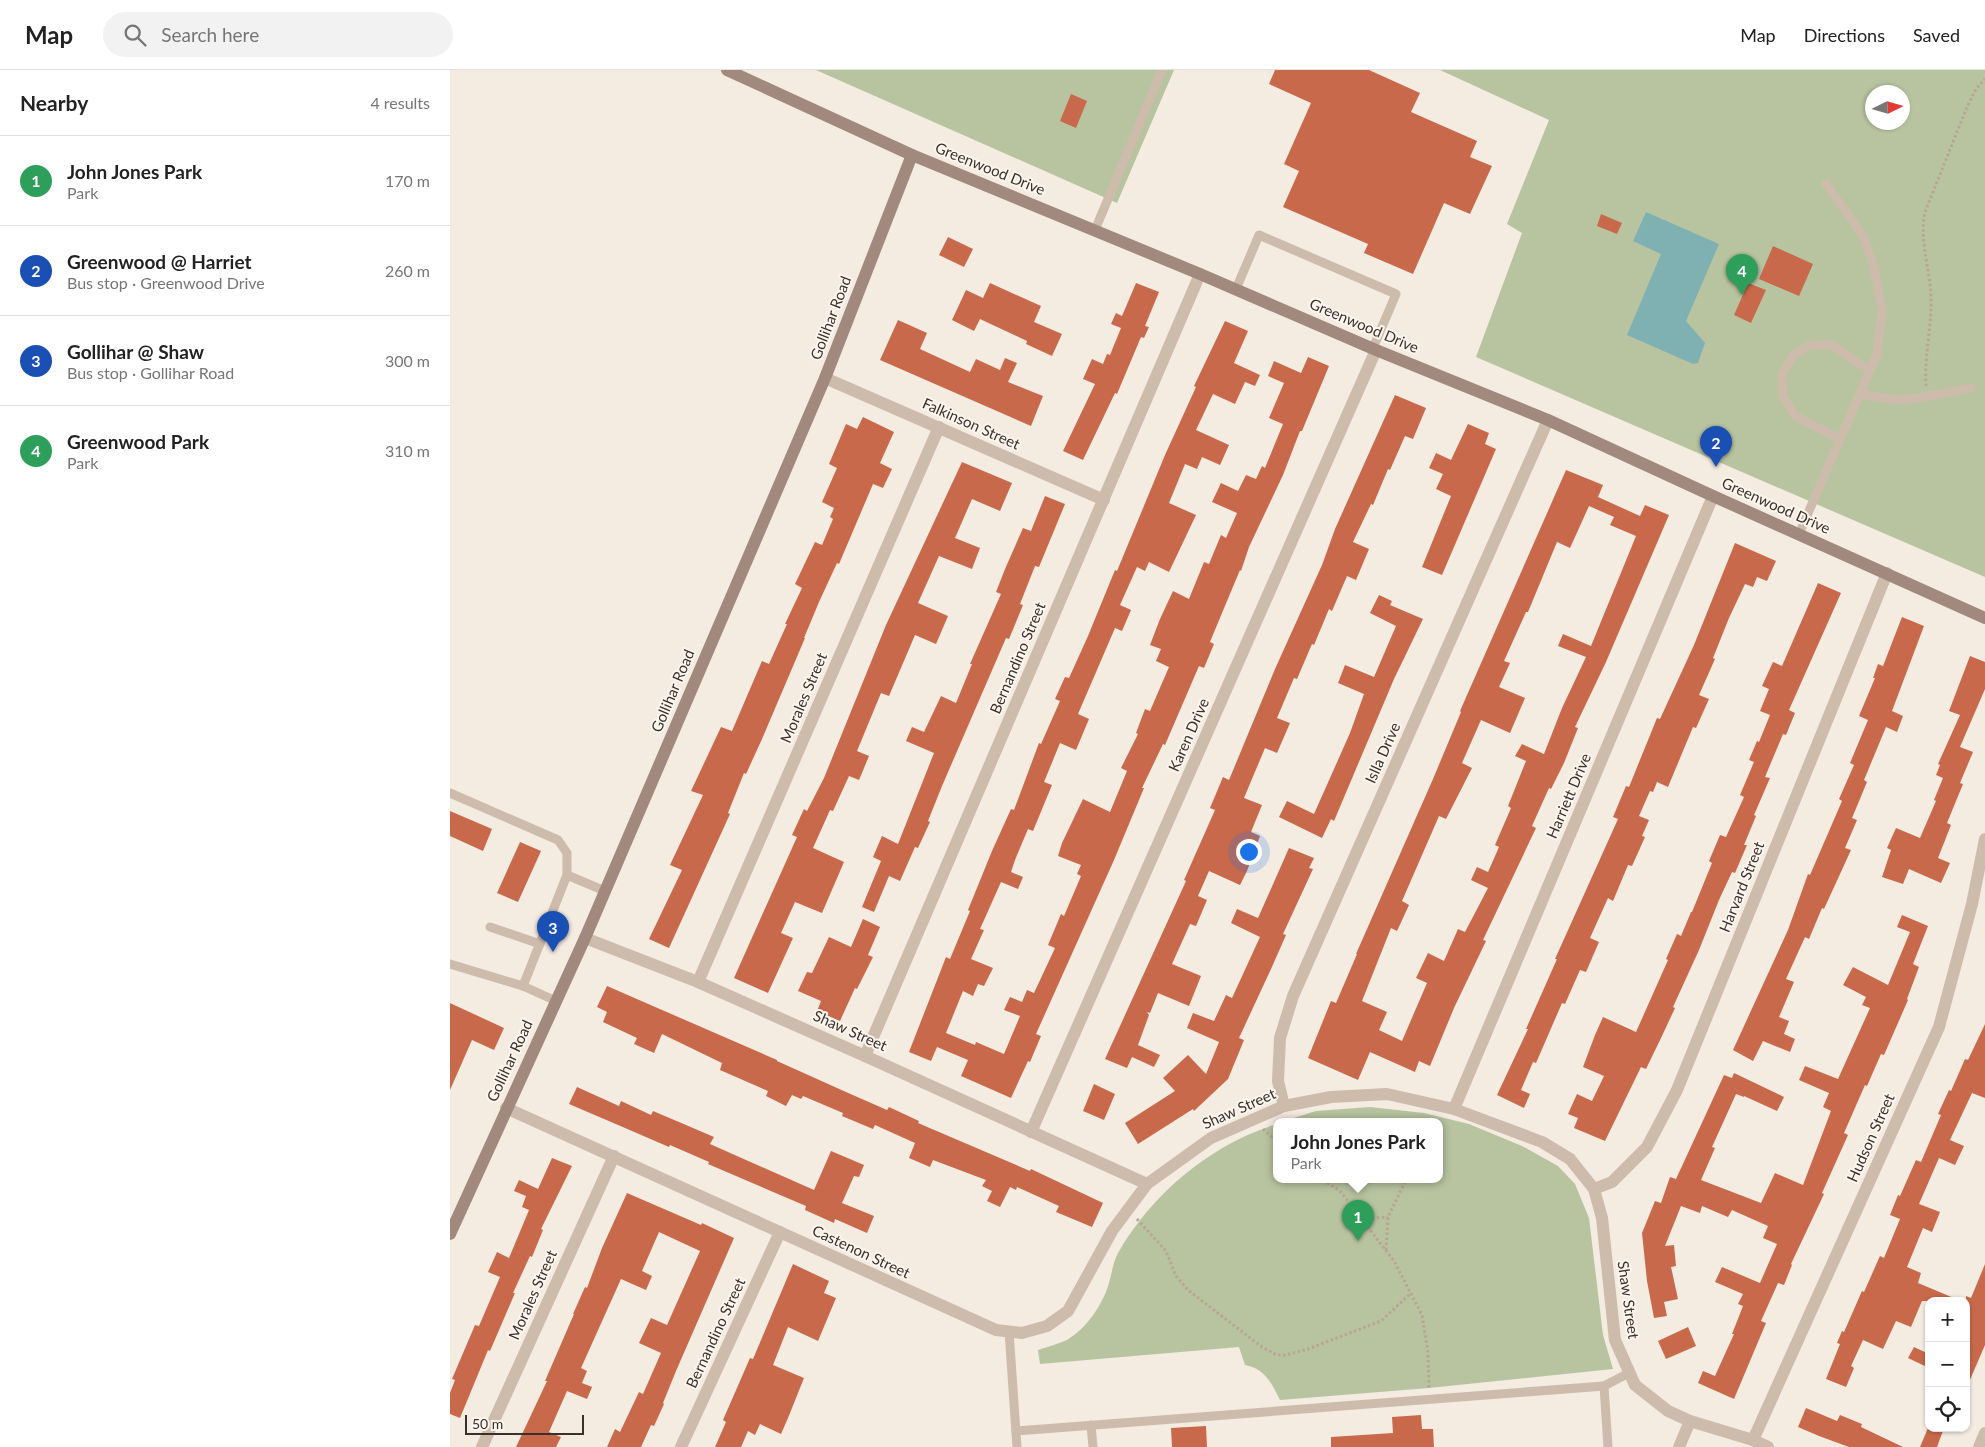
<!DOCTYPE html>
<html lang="en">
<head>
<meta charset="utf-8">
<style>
	:root { --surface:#fff; --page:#f2f2f2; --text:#222; --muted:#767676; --line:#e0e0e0; --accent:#1f5a5e }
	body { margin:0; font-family:Lato,sans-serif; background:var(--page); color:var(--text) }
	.controls { position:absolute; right:15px; bottom:15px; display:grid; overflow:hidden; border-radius:10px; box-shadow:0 1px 4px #0004 }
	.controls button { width:45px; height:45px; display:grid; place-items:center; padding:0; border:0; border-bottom:1px solid var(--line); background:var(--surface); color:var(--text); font:25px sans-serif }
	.compass { position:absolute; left:1415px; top:15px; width:45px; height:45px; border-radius:50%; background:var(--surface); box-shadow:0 1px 4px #0004; rotate:85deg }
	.scale { position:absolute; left:15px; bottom:12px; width:119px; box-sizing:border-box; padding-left:5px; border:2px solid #3b302b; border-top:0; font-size:14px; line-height:18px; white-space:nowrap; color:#3b302b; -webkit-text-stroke:4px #fbf5ee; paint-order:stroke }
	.you { position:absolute; left:798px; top:781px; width:18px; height:18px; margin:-12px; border:4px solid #fff; border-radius:50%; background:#1a73e8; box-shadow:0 0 0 8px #1a73e833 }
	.badge { display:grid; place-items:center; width:32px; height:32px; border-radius:50%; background:var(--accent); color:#fff; font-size:16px; font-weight:700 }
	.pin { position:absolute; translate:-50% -41px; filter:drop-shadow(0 1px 2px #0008) }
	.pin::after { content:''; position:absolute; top:26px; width:18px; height:15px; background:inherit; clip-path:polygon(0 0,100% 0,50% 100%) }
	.popup { position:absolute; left:823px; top:1048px; width:170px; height:65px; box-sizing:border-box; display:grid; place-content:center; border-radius:10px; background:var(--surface); filter:drop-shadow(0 1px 4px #0005); font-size:16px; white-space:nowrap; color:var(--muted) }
	.popup b { font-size:19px; color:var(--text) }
	.popup::after { content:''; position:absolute; left:50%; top:100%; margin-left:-10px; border:10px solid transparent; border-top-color:var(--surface) }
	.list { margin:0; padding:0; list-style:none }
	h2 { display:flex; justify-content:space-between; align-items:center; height:65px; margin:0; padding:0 20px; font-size:21px }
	h2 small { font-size:16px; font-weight:400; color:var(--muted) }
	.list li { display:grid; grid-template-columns:32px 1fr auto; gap:15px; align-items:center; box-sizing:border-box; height:90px; padding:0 20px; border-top:1px solid var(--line) }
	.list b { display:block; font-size:19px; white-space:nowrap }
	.list p { margin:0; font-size:16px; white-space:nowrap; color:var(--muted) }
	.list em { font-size:16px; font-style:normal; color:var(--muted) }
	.icon { flex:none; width:28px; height:28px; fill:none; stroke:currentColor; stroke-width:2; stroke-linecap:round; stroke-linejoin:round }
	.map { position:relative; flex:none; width:1535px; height:1377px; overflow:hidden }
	header { display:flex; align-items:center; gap:30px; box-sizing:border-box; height:70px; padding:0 25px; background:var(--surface); border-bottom:1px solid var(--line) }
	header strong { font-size:24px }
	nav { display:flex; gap:28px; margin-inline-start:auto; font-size:18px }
	.search { width:350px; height:45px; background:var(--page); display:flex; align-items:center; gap:12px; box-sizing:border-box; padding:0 18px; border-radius:28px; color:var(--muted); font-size:19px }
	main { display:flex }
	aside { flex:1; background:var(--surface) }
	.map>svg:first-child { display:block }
	.green { fill:#b8c4a0; fill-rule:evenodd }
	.water { fill:#7fb0b2 }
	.building { fill:#c8694b; fill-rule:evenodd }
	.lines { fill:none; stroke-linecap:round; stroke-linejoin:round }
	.path { stroke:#b9a596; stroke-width:3; stroke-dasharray:2.5 2.5; stroke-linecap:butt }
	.lane { stroke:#cdbbac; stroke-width:9 }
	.street { stroke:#cdbbac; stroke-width:12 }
	.secondary { stroke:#a18a7d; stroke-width:12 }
	.labels { text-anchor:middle; stroke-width:4; stroke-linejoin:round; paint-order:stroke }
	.street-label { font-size:15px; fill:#3b302b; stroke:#fbf5ee }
</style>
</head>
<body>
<header>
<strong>Map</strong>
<div class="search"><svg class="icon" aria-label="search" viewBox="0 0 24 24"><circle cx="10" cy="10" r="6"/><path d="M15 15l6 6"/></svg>Search here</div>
<nav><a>Map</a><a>Directions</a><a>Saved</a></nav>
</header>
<main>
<aside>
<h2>Nearby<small>4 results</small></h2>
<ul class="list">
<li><span class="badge" style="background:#2e9e5b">1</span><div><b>John Jones Park</b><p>Park</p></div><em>170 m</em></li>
<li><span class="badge" style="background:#1a4fb4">2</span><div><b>Greenwood @ Harriet</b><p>Bus stop · Greenwood Drive</p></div><em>260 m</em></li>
<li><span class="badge" style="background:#1a4fb4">3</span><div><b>Gollihar @ Shaw</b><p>Bus stop · Gollihar Road</p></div><em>300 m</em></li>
<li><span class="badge" style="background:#2e9e5b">4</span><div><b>Greenwood Park</b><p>Park</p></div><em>310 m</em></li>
</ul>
</aside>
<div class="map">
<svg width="1535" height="1377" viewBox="0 0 1535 1377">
	<rect width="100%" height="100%" fill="#f4ebe1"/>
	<g class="green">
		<polygon points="366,0 724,0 667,133"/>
		<path d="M990,0h545v507l-509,-220 46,-124 -15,-9 42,-104zM1422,22h30v30h-30z"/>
		<path d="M920,1037l54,6 45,11 53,22 36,20 17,18 14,34 14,117 10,34 -184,19 -149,12c-9,-18 -15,-31 -35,-35l-6,-18 -199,17 -2,-14c9,-3 20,-6 29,-10 20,-12 36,-36 42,-57 3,-10 4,-21 9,-30 35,-60 92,-108 159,-129v56h162v-58h-158l35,-11z"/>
	</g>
	<polygon class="water" points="1196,142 1269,174 1236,251 1255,273 1248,293 1243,294 1177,265 1211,184 1183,171"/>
	<g class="building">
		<polygon points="825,0 919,0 970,23 961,42 1027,71 1020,87 1042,96 1020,144 994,133 963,204 914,183 918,174 833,137 849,101 834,94 861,33 819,14"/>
		<polygon points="621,24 637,31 626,58 610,51"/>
		<polygon points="1151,144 1172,153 1167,164 1147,156"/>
		<polygon points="498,167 523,179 514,197 489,185"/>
		<polygon points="1323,176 1363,194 1349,226 1309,209"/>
		<polygon points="540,213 591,236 584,252 612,264 602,286 576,274 577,271 530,249 524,261 502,250 516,220 533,228"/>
		<polygon points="686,213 709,222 695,256 699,257 694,268 691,267 667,324 665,323 633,390 613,381 645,314 633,309 642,289 653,294 657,284 660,285 671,258 661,254 666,243 672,246"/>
		<polygon points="1298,213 1316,220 1301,253 1284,245"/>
		<polygon points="448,250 477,263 470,279 520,302 526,289 550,300 555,288 567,293 558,312 593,326 581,356 430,290"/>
		<polygon points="775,251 798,261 784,293 810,305 805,316 795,312 785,334 763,324 746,360 779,375 770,395 752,387 747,399 735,394 719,433 746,445 719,502 699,492 695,501 687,497 670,535 681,540 672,561 665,558 628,644 639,649 626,680 610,673 594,712 602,715 583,761 578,759 565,790 561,802 573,807 568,819 551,812 530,859 534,860 521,889 543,898 534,916 528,914 523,926 513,921 496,963 525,975 526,972 554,984 570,946 554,940 560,927 572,932 577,920 584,923 605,878 598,875 611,844 614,846 631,806 627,804 631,795 608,786 612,773 633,729 660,742 677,701 671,698 688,664 686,663 695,639 700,641 719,597 706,591 711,579 700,575 710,549 723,521 739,529 754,492 759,494 771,465 776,468 787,443 762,432 771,413 788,421 796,405 806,409 812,396 815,398 833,354 819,348 834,313 818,306 824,291 851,303 858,287 879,296 852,361 850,361 833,405 799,477 791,501 790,500 772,543 760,572 764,574 754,598 749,596 715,675 713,674 692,718 694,718 664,790 586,964 591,966 580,992 578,991 561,1028 511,1006 518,990 487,977 481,991 459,982 496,887 500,889 520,841 518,840 542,781 561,739 564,740 589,673 591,674 610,631 605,629 615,607 619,608 638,566 665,500 667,501 715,385 746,317 744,316"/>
		<polygon points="945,325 976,338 963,369 955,366 940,400 938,399 923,435 921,434 903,472 919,479 906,510 897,506 882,541 879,539 864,575 862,574 847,609 844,608 827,648 840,653 827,683 815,678 794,728 812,735 801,762 810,766 797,801 790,815 759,801 748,826 757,830 746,856 740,854 722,894 751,906 739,936 708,923 700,943 697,942 699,945 688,975 710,985 704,997 682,987 677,998 655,989 736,811 734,810 765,740 760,738 773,707 779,710 825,599 872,495 885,459"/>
		<polygon points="413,347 444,362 430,393 442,399 433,418 423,414 389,494 387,493 369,532 354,568 355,568 312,669 296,704 294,703 278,743 280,744 219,878 199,869 232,800 220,795 253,725 241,721 271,657 282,661 312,591 319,594 337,554 335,554 352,518 345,514 365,472 372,475 383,449 380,447 384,438 372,432 387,398 379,394 396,354 407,359"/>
		<polygon points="1018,354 1039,363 1035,374 1046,379 992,505 972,497 1001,426 986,419 993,404 979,398 986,383 1001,390"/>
		<polygon points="512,392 562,413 550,441 522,429 505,468 530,478 522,499 489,486 468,533 498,546 486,574 465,565 439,626 431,623 407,681 419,686 409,710 399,706 383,741 380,740 363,778 394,792 372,843 345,832 331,863 343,868 318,923 284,908 347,767 342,765 354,739 357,741 374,708 436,555"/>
		<path d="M1116,400l37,15 -5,12 42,19 5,-11 24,10 -63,147 -31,65 3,1 -14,35 -13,26 -2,-1 -17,38 4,2 -53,112 3,1 -32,67 -24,58 -11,-5 -4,11 -45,-20 -12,28 -50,-22 23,-57 5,2 21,-49h-1l77,-175 28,-67 -1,-1zM1139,436l25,11 -4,8 26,11 -45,110 -28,-12 -5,12 28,11 -24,51 -18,46 -22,-10 -7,12 11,5 -18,45 3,2 -16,37 4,2 -11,25 -11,-5 -6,13 17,8 -23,44 -7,-3 -14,32 -16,-8 -12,25 11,5 -25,58 -23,-11 8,-18 -25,-11 29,-73 6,3 12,-26 -7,-4 37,-85 7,3 26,-51 -10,-5 19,-43 29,13 15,-35 -26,-11 11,-24 -6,-2 22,-49h2l29,-70 13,6z"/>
		<polygon points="595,426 615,434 589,497 585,496 570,534 573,535 559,569 556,568 492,716 478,751 480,752 468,778 465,777 450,811 439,806 424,842 412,837 431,791 423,787 432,766 448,774 484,683 456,671 462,657 474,662 491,626 506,633 522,594 520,594 551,524 546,522 555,499 573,458 581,461"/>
		<polygon points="1285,473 1326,491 1317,511 1307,507 1303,517 1295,514 1279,548 1263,588 1265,589 1249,625 1259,629 1246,658 1243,657 1218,717 1207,712 1203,722 1200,721 1189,746 1199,750 1192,766 1195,767 1182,796 1178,795 1163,831 1158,828 1140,868 1149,872 1136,902 1130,900 1115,934 1112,933 1086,993 1083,992 1071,1020 1080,1024 1074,1038 1047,1025 1078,959 1076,959 1107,889 1105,889 1168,749 1163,747 1176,716 1179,717 1207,648 1210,649 1244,575"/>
		<polygon points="1368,513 1391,523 1339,640 1345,643 1336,665 1333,664 1315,707 1320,708 1304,745 1306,746 1294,775 1297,775 1285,803 1282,802 1269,830 1249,880 1223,937 1225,938 1211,968 1196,999 1191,997 1155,1071 1124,1058 1128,1048 1118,1044 1127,1024 1142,1031 1154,1006 1133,997 1145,965 1153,947 1186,962 1218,890 1216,889 1227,864 1231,866 1241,842 1242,842 1262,793 1259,791 1270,765 1276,767 1294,727 1290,725 1304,692 1299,690 1307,671 1309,672 1320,645 1310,641 1319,619 1312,616 1323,592 1332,596"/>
		<polygon points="929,525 942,531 940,535 973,549 944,609 884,751 881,749 872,768 829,747 837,731 864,744 900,663 914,624 888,613 895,595 924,607 946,556 920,543"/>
		<polygon points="1452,547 1474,556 1442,641 1453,646 1447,662 1436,657 1414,710 1417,712 1402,748 1407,750 1395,778 1401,780 1374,839 1372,838 1359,869 1355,867 1336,909 1344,912 1329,947 1339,951 1334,964 1345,969 1340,982 1313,971 1303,991 1283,980 1338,860 1358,804 1360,805 1392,731 1389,729 1404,695 1400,693 1418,650 1409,646 1425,608 1423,608 1428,594 1433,596"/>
		<polygon points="1520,586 1535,592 1535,619 1510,677 1523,682 1510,713 1513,714 1497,753 1501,755 1488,788 1500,793 1491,813 1459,799 1453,814 1432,807 1441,780 1437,778 1446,758 1470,768 1486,731 1484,730 1493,708 1486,705 1490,695 1488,694 1510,645 1499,641"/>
		<polygon points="0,741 42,759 33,781 0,766"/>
		<polygon points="70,772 91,781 68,832 47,823"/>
		<polygon points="839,778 864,788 859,798 863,799 833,864 836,865 821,899 789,968 794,970 778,1009 744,1041 743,1039 688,1074 675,1053 725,1021 713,1008 738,985 756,1004 769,972 737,958 743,943 764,951 776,925 782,928 810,867 781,853 787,839 808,848"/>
		<polygon points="1452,845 1478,856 1463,894 1469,897 1457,929 1458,930 1434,985 1431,984 1417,1016 1415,1015 1394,1063 1398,1065 1372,1123 1374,1124 1341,1194 1342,1195 1334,1215 1328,1213 1311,1251 1316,1253 1284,1329 1248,1313 1253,1301 1265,1306 1284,1264 1282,1264 1293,1236 1288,1234 1293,1224 1265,1212 1272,1197 1310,1213 1327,1174 1313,1168 1318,1156 1282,1140 1278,1147 1252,1136 1250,1143 1231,1136 1215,1176 1224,1175 1226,1196 1221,1197 1228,1229 1214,1232 1217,1246 1204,1248 1197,1211 1192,1163 1205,1131 1211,1133 1220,1107 1226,1109 1274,1005 1282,1008 1284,1003 1334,1027 1327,1041 1294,1026 1294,1027 1286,1024 1262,1077 1265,1078 1251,1110 1311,1133 1325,1103 1353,1115 1381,1041 1373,1037 1379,1023 1349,1010 1355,996 1388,1009 1420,938 1412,935 1416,927 1393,915 1403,897 1438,915 1460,862 1447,857"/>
		<polygon points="413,849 430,857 418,885 423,887 407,919 405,918 390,951 367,941 371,931 348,921 357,902 362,903 379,867 401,877"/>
		<polygon points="157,916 327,990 327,991 396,1022 437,1040 439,1037 469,1051 468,1053 580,1101 581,1099 653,1133 642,1157 606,1142 609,1136 567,1117 566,1120 560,1117 550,1137 537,1131 542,1121 532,1116 536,1110 483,1090 480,1097 459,1088 465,1073 425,1055 423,1059 392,1046 393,1043 353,1026 351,1029 342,1025 336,1036 316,1026 318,1021 270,1000 272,993 212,964 204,983 184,974 187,968 153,952 157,942 147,937"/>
		<polygon points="0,933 54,958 44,980 22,970 0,1020"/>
		<polygon points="1535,954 1535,1028 1522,1023 1500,1070 1514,1076 1505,1095 1489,1088 1469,1134 1490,1142 1482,1162 1473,1158 1457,1197 1471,1203 1468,1213 1511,1231 1472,1231 1461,1257 1446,1251 1433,1279 1413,1270 1401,1296 1404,1298 1396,1317 1376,1309 1390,1274 1387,1273 1392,1261 1394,1262 1412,1221 1414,1222 1430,1186 1434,1188 1450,1149 1440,1145 1448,1125 1450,1126 1466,1090 1471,1092 1491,1045 1488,1044 1499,1020 1501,1021 1515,989 1518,990"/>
		<polygon points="644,1014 665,1024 654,1050 633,1041"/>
		<polygon points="127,1017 169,1036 171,1031 201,1045 203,1041 236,1055 264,1067 260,1074 364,1120 381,1081 414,1095 409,1107 404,1106 392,1133 424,1146 417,1163 385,1149 384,1153 355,1140 356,1136 258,1094 259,1092 220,1075 219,1077 182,1061 119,1034"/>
		<polygon points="102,1088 122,1096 91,1159 93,1160 82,1187 80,1186 63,1223 65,1223 40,1281 38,1280 10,1348 0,1344 0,1323 5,1310 2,1309 25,1255 29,1256 50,1207 38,1202 47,1182 59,1188 79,1140 72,1137 76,1126 64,1121 69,1110 88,1119"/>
		<polygon points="177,1123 251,1155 252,1153 284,1168 226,1301 213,1333 214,1334 204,1356 201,1355 191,1377 157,1377 165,1359 170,1362 189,1322 193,1324 211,1283 189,1273 201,1248 217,1255 250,1181 209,1162 192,1201 202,1206 196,1220 171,1209 131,1298 137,1301 132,1313 142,1317 137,1329 117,1321 99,1362 111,1367 106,1377 66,1377 97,1311 95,1311 124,1244 123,1244 135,1217 137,1218 152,1178"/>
		<polygon points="343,1194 379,1211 374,1223 386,1228 368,1271 338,1257 323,1295 354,1308 338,1348 331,1364 310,1354 305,1365 298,1361 291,1377 265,1377 276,1352 273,1350 300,1288 303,1289"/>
		<polygon points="1535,1194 1535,1275 1516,1319 1516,1226 1521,1228"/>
		<polygon points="1238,1257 1246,1276 1216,1289 1208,1271"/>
		<polygon points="1464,1277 1479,1284 1479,1298 1458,1288"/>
		<polygon points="1356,1338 1387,1351 1390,1345 1412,1354 1411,1357 1453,1377 1399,1377 1369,1366 1348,1357"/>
		<polygon points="971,1345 972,1359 983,1359 984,1377 881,1377 881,1367 943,1363 942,1347"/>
		<polygon points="756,1356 757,1377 722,1377 721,1358"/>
		<polygon points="1478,1358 1494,1358 1487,1377 1470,1377"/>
	</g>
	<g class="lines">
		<g class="path">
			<path d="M1476,316c-2,-30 6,-59 5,-89 -1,-29 -12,-56 -6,-85l42,-105 9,-18 9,-10"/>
			<polyline points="813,1059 827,1072"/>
			<polyline points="873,1110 890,1121 944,1191 972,1245 978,1282 979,1318"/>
			<polyline points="687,1149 716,1181 726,1206 738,1220 812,1277 827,1285 836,1285 858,1279 931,1251 961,1223"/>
			<polyline points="912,1149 938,1147"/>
			<polyline points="936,1180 938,1147 956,1110"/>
		</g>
		<g class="lane">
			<polyline points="645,160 712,0"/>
			<polyline points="786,219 809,165 946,224 923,278"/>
			<polyline points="1410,324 1447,330 1468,328 1521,318"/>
			<polyline points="1390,369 1345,346 1333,326 1332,305 1343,285 1361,275 1382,275 1419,301"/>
			<polyline points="1349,464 1427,284 1432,240 1423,193 1413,166 1376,114"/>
			<polyline points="0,723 108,770 117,783 117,805"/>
			<polyline points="40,857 90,874"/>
			<polyline points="0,894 73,916 106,931"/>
			<polyline points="73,916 117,805 155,821"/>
			<polyline points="559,1261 567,1377"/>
			<polyline points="641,1355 643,1377"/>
			<polyline points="566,1361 1154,1316"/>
			<polyline points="1158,1377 1154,1316 1179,1303"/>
		</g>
		<g class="street">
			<polyline points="375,308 654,430"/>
			<polyline points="135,868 248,912 415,986 697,1114 761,1068 834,1036 881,1027 937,1024 1004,1039 1092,1072 1120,1089 1144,1119 1152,1148 1165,1270 1185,1315 1218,1341 1240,1351 1303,1370 1318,1377"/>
			<polyline points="248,912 489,357"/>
			<polyline points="415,986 750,204"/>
			<polyline points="834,1036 828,1011 830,968 843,926 1098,350"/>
			<polyline points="56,1038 546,1260 572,1263 597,1256 618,1241 662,1161 697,1114"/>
			<polyline points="1004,1039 1263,426"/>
			<polyline points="581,1062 926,280"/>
			<polyline points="1144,1119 1162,1112 1197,1077 1227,1020 1437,503"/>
			<polyline points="1303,1370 1489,957 1522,834 1535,769"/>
			<polyline points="32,1377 164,1086"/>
			<polyline points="231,1377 330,1162"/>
			<polyline points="1229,1377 1240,1351"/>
			<polyline points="1529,1377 1535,1363"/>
		</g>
		<g class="secondary">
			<polyline points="277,0 462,85 750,204 926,280 1098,350 1263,426 1535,548"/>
			<polyline points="0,1164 135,868 375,308 462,85"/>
		</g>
	</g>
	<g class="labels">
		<g class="street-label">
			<text transform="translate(540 99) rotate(22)" y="5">Greenwood Drive</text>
			<text transform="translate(381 248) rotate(-69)" y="5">Gollihar Road</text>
			<text transform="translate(914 256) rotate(23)" y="5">Greenwood Drive</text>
			<text transform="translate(521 354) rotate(24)" y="5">Falkinson Street</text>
			<text transform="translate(1326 436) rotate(24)" y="5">Greenwood Drive</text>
			<text transform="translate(568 588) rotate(-67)" y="5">Bernandino Street</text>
			<text transform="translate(223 621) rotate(-67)" y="5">Gollihar Road</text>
			<text transform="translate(354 628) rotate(-67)" y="5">Morales Street</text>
			<text transform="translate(739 665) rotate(-66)" y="5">Karen Drive</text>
			<text transform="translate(933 683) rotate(-66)" y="5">Islla Drive</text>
			<text transform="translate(1119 726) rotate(-67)" y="5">Harriett Drive</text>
			<text transform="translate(1292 817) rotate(-68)" y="5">Harvard Street</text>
			<text transform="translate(400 961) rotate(24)" y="5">Shaw Street</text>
			<text transform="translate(60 991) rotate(-65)" y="5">Gollihar Road</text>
			<text transform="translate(789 1039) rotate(-24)" y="5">Shaw Street</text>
			<text transform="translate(1421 1068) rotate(-66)" y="5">Hudson Street</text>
			<text transform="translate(411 1182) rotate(25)" y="5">Castenon Street</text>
			<text transform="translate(83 1225) rotate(-66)" y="5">Morales Street</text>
			<text transform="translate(1178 1230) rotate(82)" y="5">Shaw Street</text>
			<text transform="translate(266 1263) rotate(-65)" y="5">Bernandino Street</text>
		</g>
	</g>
</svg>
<div class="controls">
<button>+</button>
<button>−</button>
<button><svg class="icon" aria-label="locate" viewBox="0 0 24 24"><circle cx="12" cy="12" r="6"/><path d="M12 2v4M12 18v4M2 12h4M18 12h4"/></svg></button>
</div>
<svg class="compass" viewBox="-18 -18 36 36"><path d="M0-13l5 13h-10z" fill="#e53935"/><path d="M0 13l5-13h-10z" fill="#767676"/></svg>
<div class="scale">50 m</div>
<div class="you"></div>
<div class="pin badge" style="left:908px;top:1171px;background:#2e9e5b">1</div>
<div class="popup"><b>John Jones Park</b>Park</div>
<div class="pin badge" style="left:1266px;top:397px;background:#1a4fb4">2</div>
<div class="pin badge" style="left:103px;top:882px;background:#1a4fb4">3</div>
<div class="pin badge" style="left:1292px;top:225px;background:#2e9e5b">4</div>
</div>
</main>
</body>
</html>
